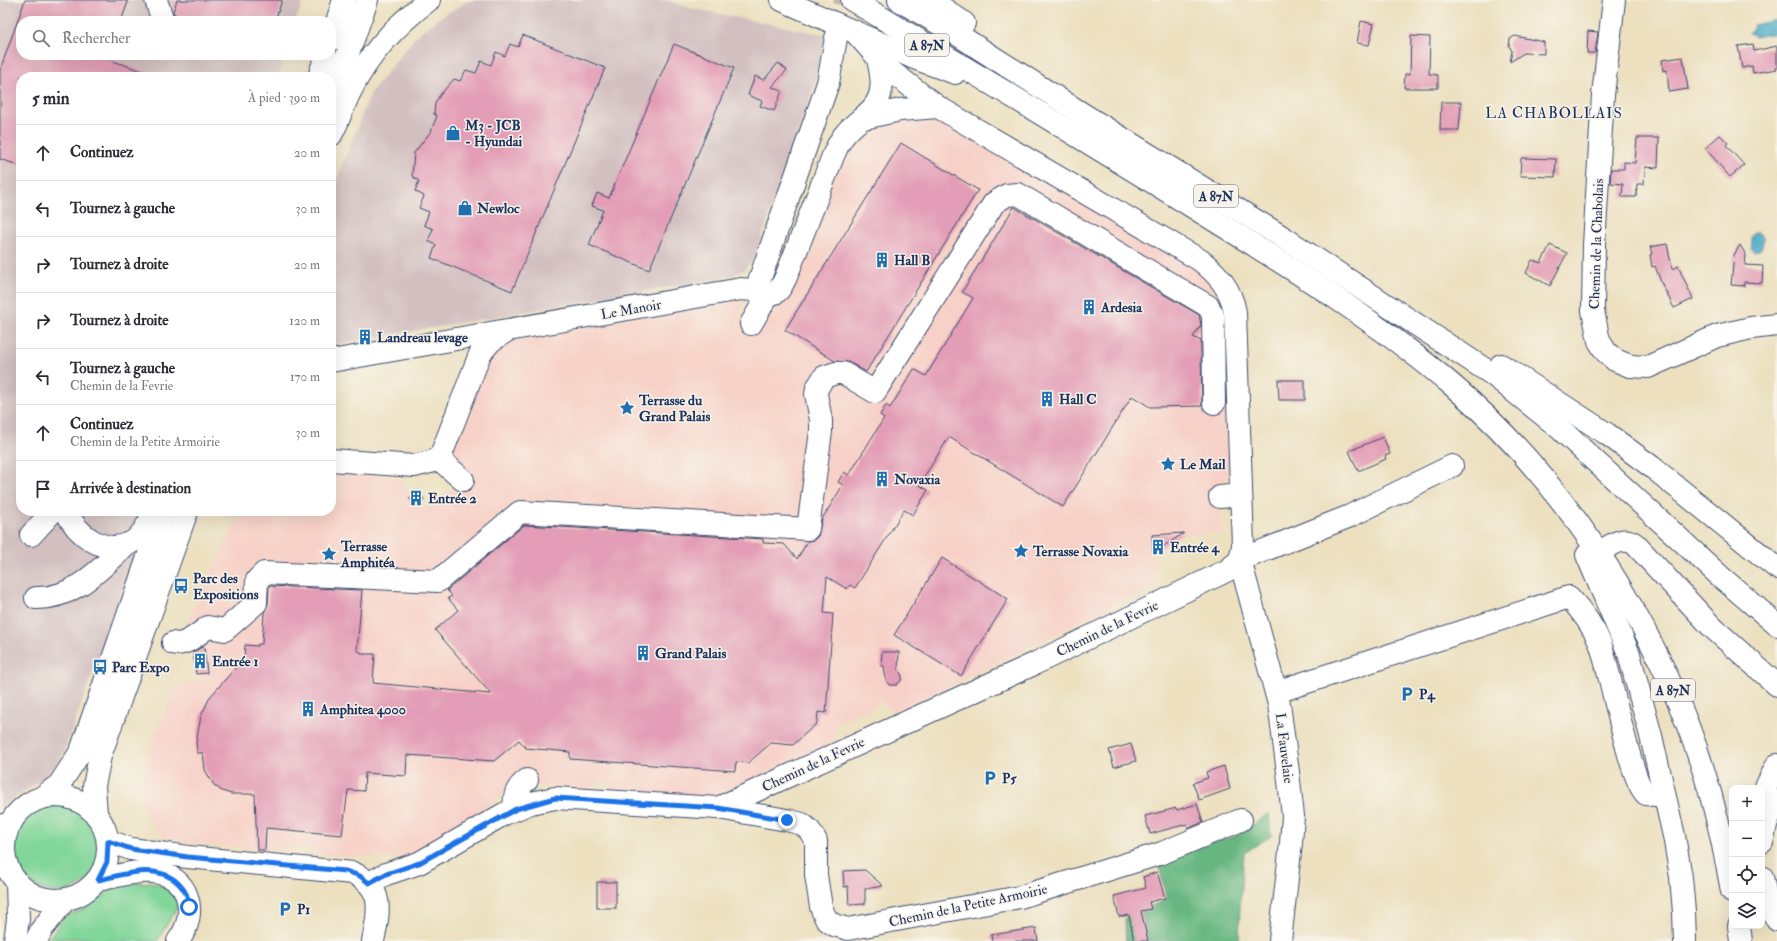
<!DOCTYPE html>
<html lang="fr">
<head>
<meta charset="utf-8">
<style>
	:root { --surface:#fff; --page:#f7f7f7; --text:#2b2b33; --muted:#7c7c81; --line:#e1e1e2 }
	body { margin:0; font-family:"IM FELL Double Pica",serif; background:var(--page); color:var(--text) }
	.controls { position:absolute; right:12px; bottom:12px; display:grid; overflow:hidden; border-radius:8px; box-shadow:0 4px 16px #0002 }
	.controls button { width:36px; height:36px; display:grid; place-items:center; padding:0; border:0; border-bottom:1px solid var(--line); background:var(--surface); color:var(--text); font:20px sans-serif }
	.stop { position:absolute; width:12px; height:12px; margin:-9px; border:3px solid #1a73e8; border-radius:50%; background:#fff }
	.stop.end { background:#1a73e8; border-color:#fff; box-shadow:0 1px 4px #0008 }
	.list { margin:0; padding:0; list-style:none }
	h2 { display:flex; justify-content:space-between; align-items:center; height:52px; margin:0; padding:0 16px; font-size:17px }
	h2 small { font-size:13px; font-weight:400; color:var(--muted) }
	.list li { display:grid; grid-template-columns:26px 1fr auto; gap:12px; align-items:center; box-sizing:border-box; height:56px; padding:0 16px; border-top:1px solid var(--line) }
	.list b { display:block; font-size:15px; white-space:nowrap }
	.list p { margin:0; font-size:13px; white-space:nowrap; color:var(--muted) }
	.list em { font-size:13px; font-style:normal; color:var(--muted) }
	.icon { flex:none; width:22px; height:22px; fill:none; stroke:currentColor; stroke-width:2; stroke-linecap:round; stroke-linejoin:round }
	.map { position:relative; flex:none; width:1777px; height:941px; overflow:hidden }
	.search { position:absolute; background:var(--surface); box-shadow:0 4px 16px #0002; left:16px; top:16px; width:320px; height:44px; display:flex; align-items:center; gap:10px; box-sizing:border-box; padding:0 14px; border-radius:16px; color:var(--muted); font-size:15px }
	.panel { position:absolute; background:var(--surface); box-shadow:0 4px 16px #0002; left:16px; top:72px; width:320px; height:444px; border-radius:16px }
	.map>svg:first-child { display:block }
	.built { fill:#f7d1c7 }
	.industrial { fill:#d2bfc0 }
	.green { fill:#81d699; stroke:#4e827c }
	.forest { fill:#68b781; stroke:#427370 }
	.water { fill:#44a7c4; stroke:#306b91 }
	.building { fill:#e39db6 }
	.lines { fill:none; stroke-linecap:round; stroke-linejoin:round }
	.minor-tunnel { stroke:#c2bdac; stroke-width:22; stroke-dasharray:22 11; stroke-linecap:butt }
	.minor-casing { stroke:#3a4a6d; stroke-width:24 }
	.major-casing { stroke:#3a4a6d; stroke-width:24 }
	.highway-casing { stroke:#3a4a6d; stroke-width:24 }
	.minor { stroke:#fff; stroke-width:22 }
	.major { stroke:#fff; stroke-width:22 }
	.highway { stroke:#fff; stroke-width:22 }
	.route { stroke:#1a73e8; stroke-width:5 }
	.labels { text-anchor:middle; stroke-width:3; stroke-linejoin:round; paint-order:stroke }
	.shield { fill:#f7f3e8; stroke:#5d6a87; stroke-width:1 }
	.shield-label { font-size:13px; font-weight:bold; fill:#1b2f5e }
	.poi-label { font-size:14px; font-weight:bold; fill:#1b2f5e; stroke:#f7f3e8; text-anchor:start }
	.street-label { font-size:14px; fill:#1b2f5e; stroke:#f7f3e8 }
	.neighbourhood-label { font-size:15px; letter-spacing:1px; fill:#1b2f5e; stroke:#f7f3e8 }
</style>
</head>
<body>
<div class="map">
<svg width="1777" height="941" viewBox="0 0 1777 941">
	<rect width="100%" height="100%" fill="#f7f3e8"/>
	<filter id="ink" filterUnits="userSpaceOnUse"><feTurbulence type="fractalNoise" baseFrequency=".025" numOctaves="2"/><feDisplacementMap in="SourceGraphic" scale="8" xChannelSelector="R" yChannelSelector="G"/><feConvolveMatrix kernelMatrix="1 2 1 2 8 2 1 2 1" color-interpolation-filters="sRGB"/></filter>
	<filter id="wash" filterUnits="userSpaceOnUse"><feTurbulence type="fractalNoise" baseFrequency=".012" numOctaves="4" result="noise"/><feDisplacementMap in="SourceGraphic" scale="16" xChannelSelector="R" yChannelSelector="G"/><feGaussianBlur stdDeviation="0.9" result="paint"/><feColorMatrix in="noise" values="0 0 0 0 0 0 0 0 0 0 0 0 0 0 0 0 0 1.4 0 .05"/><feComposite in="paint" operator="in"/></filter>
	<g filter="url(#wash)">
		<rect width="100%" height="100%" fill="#ece0bf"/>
		<polygon class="built" points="930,113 982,145 1204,274 1226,312 1230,472 1220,488 1222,533 1152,535 1154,586 896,713 882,703 836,723 835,742 727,792 705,798 613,791 603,780 592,789 532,786 523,776 469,822 422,850 405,857 393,858 316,854 316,850 278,847 277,850 183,843 165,836 157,830 145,814 142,804 141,784 147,757 152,740 176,688 203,678 199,648 184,630 241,511 331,511 331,472 398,477 427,510 471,473 451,449 485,361 516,337 730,299 741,301 744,322 759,326 792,283 798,267 808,260 814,251 811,237 846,146 867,127"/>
		<g class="industrial">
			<polygon points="0,0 303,0 296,21 21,21 21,55 285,55 278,77 21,77 21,511 151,511 62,757 44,778 0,808"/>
			<polygon points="470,0 666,0 690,8 826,35 816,81 754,259 744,270 728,277 331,345 331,194 371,92 419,33 439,18"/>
		</g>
		<g class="green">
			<circle cx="57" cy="848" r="44"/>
			<path d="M151,882c14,4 22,10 27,24l-21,35h-59l-12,-3 -29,1 -10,2 17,-24 22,-9 25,-18 19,-6z"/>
		</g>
		<polygon class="forest" points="1269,813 1271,836 1244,853 1240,904 1239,941 1126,941 1125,918 1167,899 1157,858 1239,835"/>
		<g class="water">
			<polygon points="1776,20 1777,33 1755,37 1754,35 1749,33 1754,27 1753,25"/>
			<polygon points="1754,232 1758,232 1764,239 1761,249 1755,252 1751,249 1752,243 1751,238"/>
		</g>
		<g id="blocks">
			<g class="building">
				<polygon points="25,0 122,0 128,2 121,21 21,21 21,55 109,55 107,59 154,75 153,77 21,77 21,166 0,159 0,70"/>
				<polygon points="177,0 282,0 275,21 193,21 174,14 173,12"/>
				<polygon points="1361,21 1374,24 1369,45 1357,43"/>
				<polygon points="1588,31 1598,32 1595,53 1587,53"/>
				<polygon points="523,35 605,68 512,291 431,258 436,245 428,241 433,229 424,225 429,212 419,208 424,196 415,191 419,181 412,176 414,153 431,131 437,116 434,114 435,103 440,95 454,79 460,81 466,70 476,73 481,61 491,65 496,52 505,56 510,44 518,47"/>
				<polygon points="1411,36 1430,37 1429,74 1438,75 1438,88 1404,88 1405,74 1410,74"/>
				<polygon points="1515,36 1544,42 1544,54 1524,53 1510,62 1512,51 1509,46 1510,39"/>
				<polygon points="674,44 734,68 649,270 589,245 603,210 592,206 597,193 609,198"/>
				<polygon points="1753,44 1754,51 1777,46 1777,69 1753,73 1752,66 1742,68 1738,46"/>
				<polygon points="1683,57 1688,89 1669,92 1667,70 1663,71 1662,60"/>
				<polygon points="778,63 787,70 772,87 782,91 774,111 760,106 762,101 748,95 755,76 764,80"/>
				<polygon points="1441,102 1461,102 1459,130 1440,130"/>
				<polygon points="1720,135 1728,143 1726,145 1744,165 1730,177 1705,148"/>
				<polygon points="1637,138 1659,138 1658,168 1645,167 1644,184 1637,184 1636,197 1622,197 1623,184 1610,183 1611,169 1624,169 1624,162 1635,163"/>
				<polygon points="901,143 978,190 866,372 849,362 835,361 785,330"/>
				<polygon points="1521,158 1556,159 1555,177 1520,176"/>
				<polygon points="1014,207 1199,315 1201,325 1193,337 1201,341 1202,406 1150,407 1132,396 1063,507 949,437 919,485 928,490 913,515 904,510 855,588 850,585 847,589 827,577 824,613 833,614 826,713 818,712 817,723 793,745 771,743 748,763 736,762 735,771 570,759 570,752 526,748 519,740 494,761 407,755 406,776 365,773 364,791 348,790 342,835 266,828 265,850 257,850 255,794 231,794 222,791 214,785 205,770 203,753 197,753 196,743 201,716 210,697 244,658 245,645 258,646 258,644 262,644 264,613 268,604 269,586 362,590 357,651 361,652 362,654 375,654 373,683 491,694 435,630 458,610 448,598 452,596 447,590 524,525 763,539 763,543 784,544 797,559 808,541 814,540 818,536 822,519 843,485 838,482 844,472 849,475 884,418 880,415 886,405 890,408 914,369 926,376 973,298 962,292"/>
				<polygon points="1667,244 1672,269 1678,266 1693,299 1674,308 1661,282 1655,266 1652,267 1650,255 1652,254 1650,247"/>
				<polygon points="1550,245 1567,253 1550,286 1526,273 1532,260 1541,263"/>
				<polygon points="1740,245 1746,255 1745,265 1763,266 1762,283 1744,282 1744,286 1731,285 1734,255"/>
				<polygon points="1278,380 1305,380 1305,400 1279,400"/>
				<polygon points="1383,437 1390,454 1385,456 1386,459 1358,471 1349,451"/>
				<polygon points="417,491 424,499 416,506 409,498"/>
				<polygon points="1184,533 1153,553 1152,535"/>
				<polygon points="942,558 1008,599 961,676 894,635"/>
				<polygon points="202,647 204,647 207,673 196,674 193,652"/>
				<polygon points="882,652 899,652 898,669 902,676 901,681 896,685 889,685 886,680 884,666 881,666"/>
				<polygon points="1131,744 1136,761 1114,767 1109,750"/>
				<polygon points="1224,766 1230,789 1199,800 1193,783 1208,778 1206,772"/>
				<polygon points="1197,804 1203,822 1188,829 1187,824 1150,834 1145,816 1176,808 1177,810"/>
				<polygon points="865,870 883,886 865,889 865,904 849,905 848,886 844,887 843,871"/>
				<polygon points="1157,872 1165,898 1149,902 1151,909 1141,911 1148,941 1134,941 1129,915 1119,917 1114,896 1146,888 1143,877"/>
				<rect x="597" y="882" width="19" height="26"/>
				<polygon points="1036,928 1038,941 992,941 991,935"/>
			</g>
		</g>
	</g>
	<g filter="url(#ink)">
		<use href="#blocks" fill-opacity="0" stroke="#3a4a6d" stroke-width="1"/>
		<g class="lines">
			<polyline class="minor-tunnel" points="836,38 845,0"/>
			<g class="minor-casing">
				<g id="minor">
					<polyline points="156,0 163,21"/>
					<polyline points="1614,0 1603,95 1594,245 1593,311 1599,341 1606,352 1615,360 1630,366 1648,367 1717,336 1751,328 1777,325"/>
					<polyline points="864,118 900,110 938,107"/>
					<polyline points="756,290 828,83 836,38"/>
					<polyline points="751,324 768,295"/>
					<path d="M331,361l410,-72c5,1 11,0 16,2 18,5 20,5 29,-14l47,-121c4,-9 7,-17 14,-24 12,-14 31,-21 34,-42 2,-11 -1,-21 -3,-31"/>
					<polyline points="438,458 463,480"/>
					<polyline points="331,460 414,466 434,461 441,455 480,354 491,341 505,332"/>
					<polyline points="1220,497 1241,495"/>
					<path d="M66,511c10,22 36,44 62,33 13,-5 21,-21 26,-33"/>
					<polyline points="31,535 53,511"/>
					<path d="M1598,553c12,-7 24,-18 37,-9l77,83 65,58"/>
					<polyline points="1240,560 1279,704 1288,772 1293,816 1291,843 1280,941"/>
					<polyline points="1240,560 1350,516 1452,466"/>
					<path d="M36,598c39,1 64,-30 92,-54"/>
					<path d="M173,643c12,4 25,-9 35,-16l17,3 31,-27 1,-23 7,-7 174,8 82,-69 288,17 13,-98v-11l-5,-26 1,-6 7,-11 12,-4h7l32,19 119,-189 13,-8 11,-1 190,112 5,9 1,88"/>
					<path d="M1276,692l293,-95c12,13 24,29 31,46 10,26 30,139 46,151l9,1 9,-2"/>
					<polyline points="1762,795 1777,765"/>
					<polyline points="718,808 787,820 802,824 810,831 816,841 816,875 821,907 826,919 834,925 848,929 1020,897 1162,853 1241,820"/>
					<path d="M515,809c-2,-12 2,-22 12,-29"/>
					<polyline points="0,826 11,823"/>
					<path d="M108,841l23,8 57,8 165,16c32,14 26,40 20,68"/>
					<polyline points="0,862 10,872"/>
					<path d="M98,880c17,-3 37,-10 55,-8 37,3 46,42 25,69"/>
					<path d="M369,883l17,-9 33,-11 85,-49 27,-11 24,-5 163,10 316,-144 194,-94 12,-10 3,-14 -8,-234c-4,-23 -17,-38 -35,-52l-262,-153 -50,-38 -34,-38"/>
				</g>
			</g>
			<g class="major-casing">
				<g id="major">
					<polyline points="331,40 344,0"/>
					<polyline points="319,77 326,55"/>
					<polyline points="331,101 367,0"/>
					<circle cx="56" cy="848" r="52"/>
					<polyline points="41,798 59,785 81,751 164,511"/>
					<polyline points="96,814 94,786 100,756 187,511"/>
					<polyline points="15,941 18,919 17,882"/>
					<polyline points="36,941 42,929 65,900"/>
				</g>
			</g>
			<g class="highway-casing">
				<g id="highway">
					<polyline points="782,0 914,58 955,73"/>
					<path d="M852,0c112,67 225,135 336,204 90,56 183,112 264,181 128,109 229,279 267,442 5,21 9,43 13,64"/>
					<polyline points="899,0 955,33 1081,113 1281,236 1492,374 1557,426 1721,577 1777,625"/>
					<polyline points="931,0 964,23"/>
					<path d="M331,135c8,-14 12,-30 20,-45 18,-36 46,-66 78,-90"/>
					<polyline points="1501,365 1607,434 1652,467 1777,568"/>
					<polyline points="1587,555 1629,654 1651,736 1674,836 1681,877 1684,912 1685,941"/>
					<polyline points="1762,842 1767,821 1777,801"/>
					<polyline points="1762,877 1767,901 1777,920"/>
					<polyline points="1739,926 1741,941"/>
				</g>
			</g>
			<use href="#minor" class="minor"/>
			<use href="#major" class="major"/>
			<use href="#highway" class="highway"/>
		</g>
	</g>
	<g class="lines" filter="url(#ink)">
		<path class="route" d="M189,907c0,-9 -4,-17 -10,-23 -22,-22 -55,-9 -81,-4l9,-18 1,-21 23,8 57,8 158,14 14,5 9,7 17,-9 33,-11 97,-54 39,-11 163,10 69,12"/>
	</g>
	<defs>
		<g id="shop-bare" transform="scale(1.2)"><path d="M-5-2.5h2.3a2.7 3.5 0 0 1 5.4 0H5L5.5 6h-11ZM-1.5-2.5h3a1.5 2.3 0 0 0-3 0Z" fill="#1f6fb2" stroke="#f7f3e8" stroke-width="2.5" paint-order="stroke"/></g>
		<g id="building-bare" transform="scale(1.2)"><path d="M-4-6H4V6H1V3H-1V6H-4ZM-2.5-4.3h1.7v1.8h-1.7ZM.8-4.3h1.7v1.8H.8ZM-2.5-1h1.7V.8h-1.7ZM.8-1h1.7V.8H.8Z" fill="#1f6fb2" stroke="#f7f3e8" stroke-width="2.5" paint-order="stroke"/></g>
		<g id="sight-bare" transform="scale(1.2)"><path d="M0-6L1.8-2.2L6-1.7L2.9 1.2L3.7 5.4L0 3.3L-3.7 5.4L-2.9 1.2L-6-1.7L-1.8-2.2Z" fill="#1f6fb2" stroke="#f7f3e8" stroke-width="2.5" paint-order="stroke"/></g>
		<g id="bus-bare" transform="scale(1.2)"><path d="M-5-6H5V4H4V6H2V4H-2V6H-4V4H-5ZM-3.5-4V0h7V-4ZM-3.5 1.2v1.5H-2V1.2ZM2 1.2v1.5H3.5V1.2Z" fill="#1f6fb2" stroke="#f7f3e8" stroke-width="2.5" paint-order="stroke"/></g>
		<g id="parking-bare" transform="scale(1.2)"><path d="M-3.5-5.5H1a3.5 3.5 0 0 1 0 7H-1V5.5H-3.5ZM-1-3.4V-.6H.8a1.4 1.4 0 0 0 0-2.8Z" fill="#1f6fb2" stroke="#f7f3e8" stroke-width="2.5" paint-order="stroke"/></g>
	</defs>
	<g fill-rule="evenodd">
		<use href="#shop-bare" x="453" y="133"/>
		<use href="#shop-bare" x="465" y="208"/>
		<use href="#building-bare" x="882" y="260"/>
		<use href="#building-bare" x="1089" y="307"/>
		<use href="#building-bare" x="365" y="337"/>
		<use href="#building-bare" x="1047" y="399"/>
		<use href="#sight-bare" x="627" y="408"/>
		<use href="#sight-bare" x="1168" y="464"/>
		<use href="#building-bare" x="882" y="479"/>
		<use href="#building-bare" x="416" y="498"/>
		<use href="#building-bare" x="1158" y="547"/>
		<use href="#sight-bare" x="1021" y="551"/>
		<use href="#sight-bare" x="329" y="554"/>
		<use href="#bus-bare" x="181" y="586"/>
		<use href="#building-bare" x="643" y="653"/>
		<use href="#building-bare" x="200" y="661"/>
		<use href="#bus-bare" x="100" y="667"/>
		<use href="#parking-bare" x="1407" y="694"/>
		<use href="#building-bare" x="308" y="709"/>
		<use href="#parking-bare" x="990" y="778"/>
		<use href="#parking-bare" x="285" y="909"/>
	</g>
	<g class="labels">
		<g class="shield">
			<rect x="905" y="34" width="44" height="22" rx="3"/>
			<rect x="1194" y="185" width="44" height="22" rx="3"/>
			<rect x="1651" y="679" width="44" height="22" rx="3"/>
		</g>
		<g class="shield-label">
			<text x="927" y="50">A 87N</text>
			<text x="1216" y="201">A 87N</text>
			<text x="1673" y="695">A 87N</text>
		</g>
		<g class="poi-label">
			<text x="465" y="130">M3 - JCB<tspan x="465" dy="16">- Hyundai</tspan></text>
			<text x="477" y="213">Newloc</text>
			<text x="894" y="265">Hall B</text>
			<text x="1101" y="312">Ardesia</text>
			<text x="377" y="342">Landreau levage</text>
			<text x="1059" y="404">Hall C</text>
			<text x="639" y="405">Terrasse du<tspan x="639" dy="16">Grand Palais</tspan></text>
			<text x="1180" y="469">Le Mail</text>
			<text x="894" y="484">Novaxia</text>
			<text x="428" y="503">Entrée 2</text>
			<text x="341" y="551">Terrasse<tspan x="341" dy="16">Amphitéa</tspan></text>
			<text x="1170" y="552">Entrée 4</text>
			<text x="1033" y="556">Terrasse Novaxia</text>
			<text x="193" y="583">Parc des<tspan x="193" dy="16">Expositions</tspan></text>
			<text x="655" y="658">Grand Palais</text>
			<text x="212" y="666">Entrée 1</text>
			<text x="112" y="672">Parc Expo</text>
			<text x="1419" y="699">P4</text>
			<text x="320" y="714">Amphitea 4000</text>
			<text x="1002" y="783">P5</text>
			<text x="297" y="914">P1</text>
		</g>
		<g class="street-label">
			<text transform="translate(1596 244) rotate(-88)" y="5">Chemin de la Chabolais</text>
			<text transform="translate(631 309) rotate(-10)" y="5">Le Manoir</text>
			<text transform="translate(1107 628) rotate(-26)" y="5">Chemin de la Fevrie</text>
			<text transform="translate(1285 748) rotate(83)" y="5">La Fauvelaie</text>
			<text transform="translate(813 764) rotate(-25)" y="5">Chemin de la Fevrie</text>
			<text transform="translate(968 905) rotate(-12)" y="5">Chemin de la Petite Armoirie</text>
		</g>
		<g class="neighbourhood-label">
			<text x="1554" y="118">LA CHABOLLAIS</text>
		</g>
	</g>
</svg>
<div class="controls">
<button>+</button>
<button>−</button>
<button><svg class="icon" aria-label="locate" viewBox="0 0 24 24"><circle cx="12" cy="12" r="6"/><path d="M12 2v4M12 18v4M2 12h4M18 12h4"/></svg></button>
<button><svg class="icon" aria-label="layers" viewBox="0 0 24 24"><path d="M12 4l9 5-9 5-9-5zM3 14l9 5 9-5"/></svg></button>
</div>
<div class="stop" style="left:189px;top:907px"></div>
<div class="stop end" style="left:787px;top:820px"></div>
<div class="search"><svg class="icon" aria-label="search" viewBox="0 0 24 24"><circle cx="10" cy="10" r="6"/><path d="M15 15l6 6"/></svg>Rechercher</div>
<section class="panel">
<h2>5 min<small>À pied · 390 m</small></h2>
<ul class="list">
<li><svg class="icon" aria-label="ahead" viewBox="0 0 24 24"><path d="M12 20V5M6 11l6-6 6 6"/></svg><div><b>Continuez</b></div><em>20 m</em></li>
<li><svg class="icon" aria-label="left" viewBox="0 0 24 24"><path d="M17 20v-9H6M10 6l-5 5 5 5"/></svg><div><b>Tournez à gauche</b></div><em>30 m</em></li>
<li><svg class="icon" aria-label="right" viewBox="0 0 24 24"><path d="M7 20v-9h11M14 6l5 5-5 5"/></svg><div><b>Tournez à droite</b></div><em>20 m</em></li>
<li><svg class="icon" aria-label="right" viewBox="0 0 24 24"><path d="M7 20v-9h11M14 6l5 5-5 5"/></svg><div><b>Tournez à droite</b></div><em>120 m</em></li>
<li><svg class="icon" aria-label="left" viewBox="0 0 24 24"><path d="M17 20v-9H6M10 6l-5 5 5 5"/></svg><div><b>Tournez à gauche</b><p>Chemin de la Fevrie</p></div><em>170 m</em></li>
<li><svg class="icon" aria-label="ahead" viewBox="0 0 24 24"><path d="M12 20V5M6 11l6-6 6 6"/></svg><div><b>Continuez</b><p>Chemin de la Petite Armoirie</p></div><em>30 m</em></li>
<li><svg class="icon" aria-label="arrive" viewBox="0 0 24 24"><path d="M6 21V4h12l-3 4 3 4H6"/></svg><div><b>Arrivée à destination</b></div></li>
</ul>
</section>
</div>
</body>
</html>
